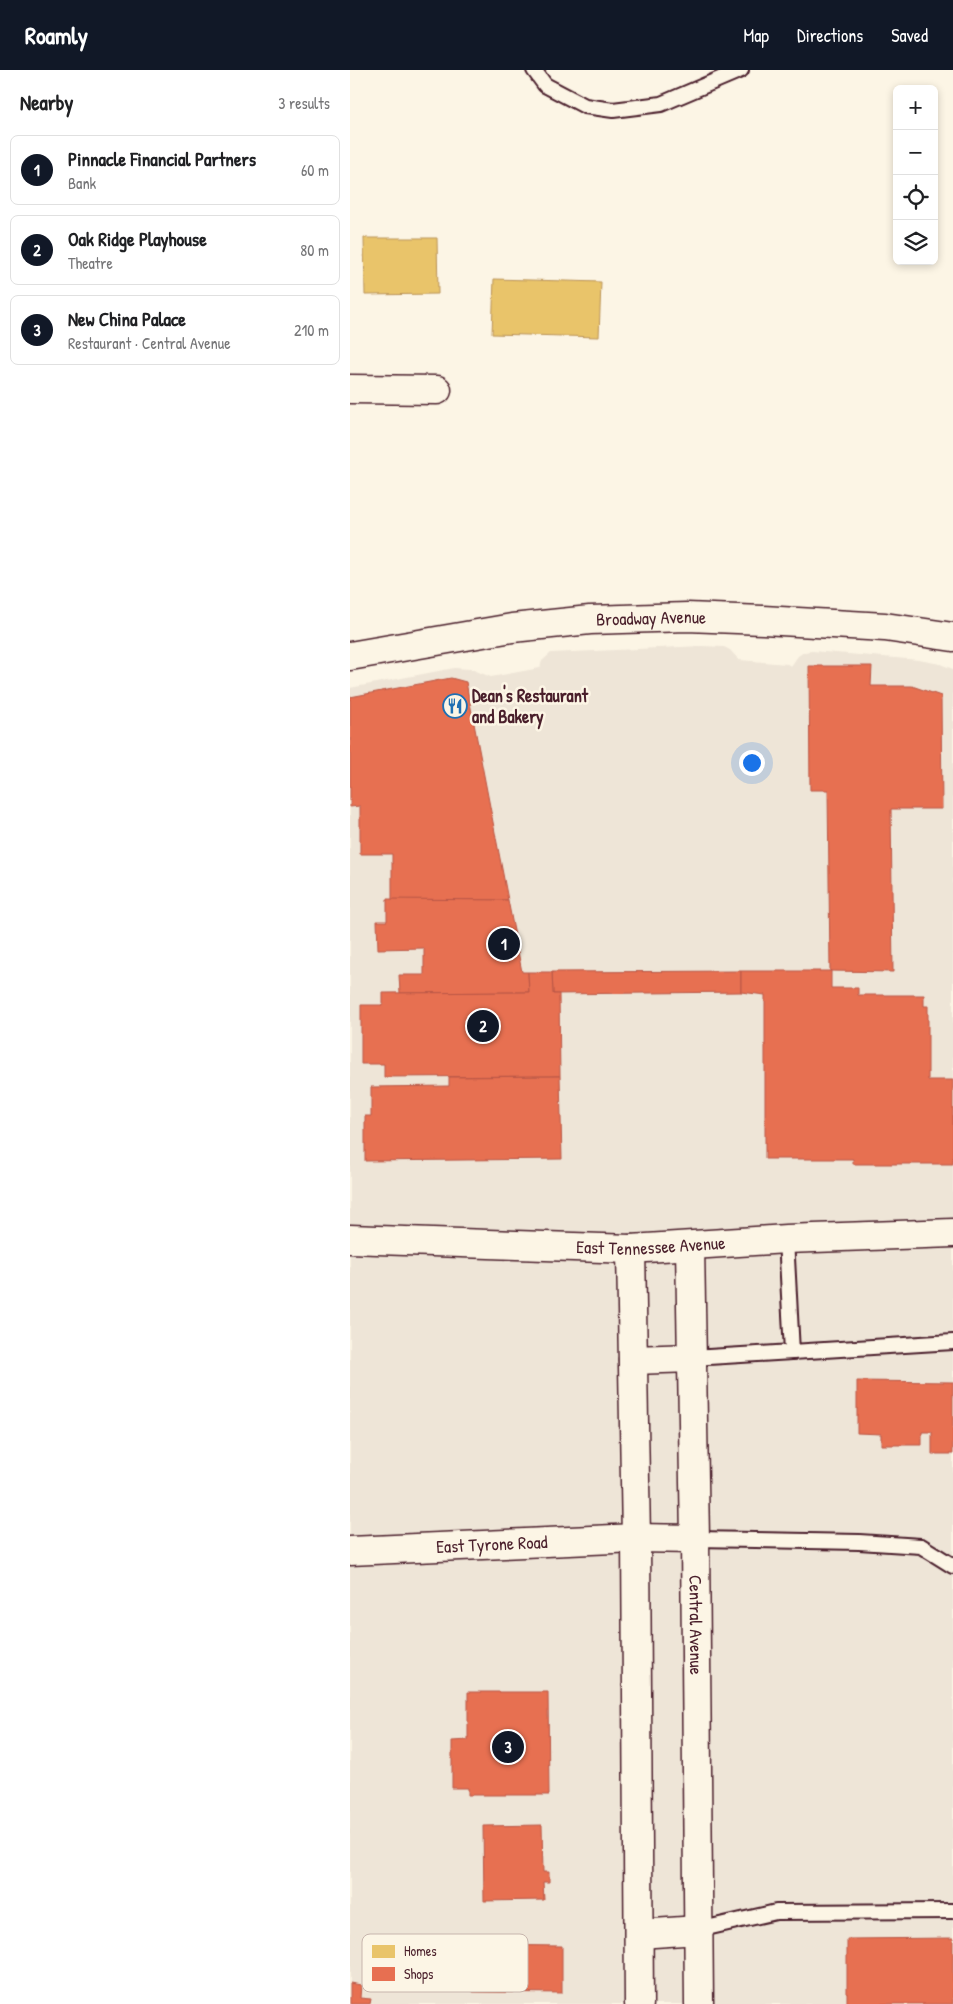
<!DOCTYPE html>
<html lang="en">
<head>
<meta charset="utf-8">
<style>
	:root { --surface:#fff; --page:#f6f6f6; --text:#202124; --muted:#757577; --line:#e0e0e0; --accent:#111827 }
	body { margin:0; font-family:"Patrick Hand",sans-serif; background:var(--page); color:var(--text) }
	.controls { position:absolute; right:15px; top:15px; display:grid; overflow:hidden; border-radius:8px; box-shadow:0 2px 8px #0003 }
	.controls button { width:45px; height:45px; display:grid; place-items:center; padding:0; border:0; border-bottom:1px solid var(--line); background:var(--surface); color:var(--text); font:25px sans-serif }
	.you { position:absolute; left:401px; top:692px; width:18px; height:18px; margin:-12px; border:4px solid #fff; border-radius:50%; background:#1a73e8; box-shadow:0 0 0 8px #1a73e833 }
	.badge { display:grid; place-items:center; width:32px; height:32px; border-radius:50%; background:var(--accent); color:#fff; font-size:16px; font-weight:700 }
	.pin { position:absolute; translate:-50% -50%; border:2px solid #fff; box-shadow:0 1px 5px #0006 }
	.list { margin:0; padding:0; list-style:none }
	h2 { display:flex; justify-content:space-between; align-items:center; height:65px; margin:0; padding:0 20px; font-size:21px }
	h2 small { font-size:16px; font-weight:400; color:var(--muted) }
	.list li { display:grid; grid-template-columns:32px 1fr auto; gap:15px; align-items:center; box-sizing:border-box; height:70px; margin:0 10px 10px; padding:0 10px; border:1px solid var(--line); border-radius:8px }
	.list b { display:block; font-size:19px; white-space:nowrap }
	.list p { margin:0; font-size:16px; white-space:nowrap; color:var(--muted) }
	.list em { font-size:16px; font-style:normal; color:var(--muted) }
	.icon { flex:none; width:28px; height:28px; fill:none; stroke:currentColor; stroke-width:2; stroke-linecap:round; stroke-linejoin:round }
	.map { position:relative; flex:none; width:603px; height:1934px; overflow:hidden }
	header { display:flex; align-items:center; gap:30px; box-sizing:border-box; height:70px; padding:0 25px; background:var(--accent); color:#fff }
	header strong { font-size:24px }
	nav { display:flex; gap:28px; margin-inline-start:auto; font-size:18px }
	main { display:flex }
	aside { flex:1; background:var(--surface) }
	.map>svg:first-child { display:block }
	.built { fill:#eee5d7 }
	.homes { fill:#e9c46a; stroke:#b99257 }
	.shops { fill:#e76f51; stroke:#b85746 }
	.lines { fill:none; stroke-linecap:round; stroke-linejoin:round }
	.service-casing { stroke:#4a1f2b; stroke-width:18 }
	.minor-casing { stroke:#4a1f2b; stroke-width:31 }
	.tertiary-casing { stroke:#4a1f2b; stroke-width:31 }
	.service { stroke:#fcf5e5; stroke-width:14 }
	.minor { stroke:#fcf5e5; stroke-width:28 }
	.tertiary { stroke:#fcf5e5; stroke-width:28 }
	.labels { text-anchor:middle; stroke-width:5; stroke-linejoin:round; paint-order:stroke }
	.street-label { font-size:18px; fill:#4a1f2b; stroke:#fcf5e5 }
	.poi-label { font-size:18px; font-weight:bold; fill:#4a1f2b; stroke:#fcf5e5; text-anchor:start }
	.key { fill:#fcf5e5; stroke:#c7b5ad; stroke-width:1 }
	.key-label { font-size:14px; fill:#4a1f2b }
</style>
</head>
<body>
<header>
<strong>Roamly</strong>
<nav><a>Map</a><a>Directions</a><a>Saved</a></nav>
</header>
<main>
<aside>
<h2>Nearby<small>3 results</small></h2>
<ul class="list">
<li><span class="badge">1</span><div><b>Pinnacle Financial Partners</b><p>Bank</p></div><em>60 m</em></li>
<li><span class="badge">2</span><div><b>Oak Ridge Playhouse</b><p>Theatre</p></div><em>80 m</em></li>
<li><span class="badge">3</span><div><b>New China Palace</b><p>Restaurant · Central Avenue</p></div><em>210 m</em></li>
</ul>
</aside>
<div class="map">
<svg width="603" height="1934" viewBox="0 0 603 1934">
	<rect width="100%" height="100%" fill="#fcf5e5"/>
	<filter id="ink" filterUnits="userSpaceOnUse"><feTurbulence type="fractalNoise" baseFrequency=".02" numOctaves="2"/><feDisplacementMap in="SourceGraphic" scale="10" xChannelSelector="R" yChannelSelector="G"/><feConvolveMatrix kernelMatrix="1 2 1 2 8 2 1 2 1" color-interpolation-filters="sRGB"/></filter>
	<g filter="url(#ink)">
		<polygon class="built" points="352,576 374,577 380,580 389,590 437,594 441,596 448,586 454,582 462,581 569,590 590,594 603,599 603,1934 0,1934 0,618 104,598 121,599 141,607 190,598 192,591 201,583"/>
		<g class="homes">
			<polygon points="14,168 87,168 88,224 15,225"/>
			<polygon points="144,209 251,212 249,267 142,264"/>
		</g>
		<g class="shops">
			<polygon points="459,596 522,596 521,616 562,616 591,626 592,739 541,739 543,902 480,901 478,720 460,720"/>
			<polygon points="101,608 116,612 158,830 42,830 42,784 10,784 10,736 0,737 0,627"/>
			<polygon points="37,829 158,830 172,902 178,902 179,922 50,923 49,905 74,905 74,878 28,879 27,851 37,851"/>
			<polygon points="391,901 391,922 203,924 202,902"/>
			<polygon points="391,901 481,901 481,918 508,918 508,925 574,925 574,936 578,936 578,1010 603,1010 603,1094 503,1094 503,1089 415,1089 415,925 391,922"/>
			<polygon points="178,902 202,902 203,924 209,924 210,1006 34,1007 34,994 11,994 11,935 33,935 33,923 179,922"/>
			<polygon points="210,1006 212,1089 15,1091 15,1046 21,1046 21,1017 99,1016 99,1007"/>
			<polygon points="507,1311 603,1312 603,1384 582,1384 582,1362 572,1362 572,1375 531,1375 531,1364 507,1363"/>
			<polygon points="118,1622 198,1622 199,1725 118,1725 118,1718 102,1718 102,1671 118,1670"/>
			<polygon points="192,1755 193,1802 199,1802 199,1812 193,1812 194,1830 134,1831 133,1756"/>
			<polygon points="603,1868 603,1934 497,1934 497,1869"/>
			<polygon points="122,1875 212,1876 212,1923 123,1922 123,1916 113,1916 113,1889 122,1889"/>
			<polygon points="0,1913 11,1915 10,1928 21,1929 20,1934 0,1934"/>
		</g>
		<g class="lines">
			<g class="service-casing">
				<g id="service">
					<polyline points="184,0 195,15 235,36 263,40 311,34 391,0"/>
					<polyline points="436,1169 442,1282 603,1272"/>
					<polyline points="342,1288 442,1282"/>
					<polyline points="345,1469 509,1472 571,1476 603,1496"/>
					<polyline points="348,1860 426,1842 603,1841"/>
				</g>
			</g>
			<g class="minor-casing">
				<g id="minor">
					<polyline points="0,319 87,320"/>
					<path id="s1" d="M0,586l162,-28 78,-8 97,-3 76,3 122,7 68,10"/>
					<path id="s2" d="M0,1481l286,-13"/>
				</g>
			</g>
			<g class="tertiary-casing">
				<g id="tertiary">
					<path id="s3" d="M0,1169l281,10 155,-10 167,-6"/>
					<path id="s4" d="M340,1176l5,293 4,465"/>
					<polyline points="281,1179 286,1468 289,1934"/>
					<polyline points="283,1290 342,1288"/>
					<polyline points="286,1468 345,1469"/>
					<polyline points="289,1864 348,1860"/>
				</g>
			</g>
			<use href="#service" class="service"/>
			<use href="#minor" class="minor"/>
			<use href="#tertiary" class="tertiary"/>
		</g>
	</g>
	<defs>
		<g id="restaurant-ring" transform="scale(1.25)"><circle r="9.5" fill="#fcf5e5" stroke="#1f6fb2" stroke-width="1.5"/><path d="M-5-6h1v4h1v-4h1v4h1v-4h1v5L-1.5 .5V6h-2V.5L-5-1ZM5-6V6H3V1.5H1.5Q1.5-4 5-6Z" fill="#1f6fb2"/></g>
	</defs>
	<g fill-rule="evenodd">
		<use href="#restaurant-ring" x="105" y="636"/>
	</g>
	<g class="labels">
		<g class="street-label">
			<text dy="6" stroke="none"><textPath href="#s1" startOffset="304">Broadway Avenue</textPath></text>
			<text dy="6" stroke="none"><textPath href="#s3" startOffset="301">East Tennessee Avenue</textPath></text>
			<text dy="6" stroke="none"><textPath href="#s2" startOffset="142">East Tyrone Road</textPath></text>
			<text dy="6" stroke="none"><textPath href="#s4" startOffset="379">Central Avenue</textPath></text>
		</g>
		<g class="poi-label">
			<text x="122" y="632">Dean's Restaurant<tspan x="122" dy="21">and Bakery</tspan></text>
		</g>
	</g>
	<rect x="12" y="1864" width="166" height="58" rx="8" class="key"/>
	<rect x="22" y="1875" width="23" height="13" fill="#e9c46a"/>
	<rect x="22" y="1897" width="23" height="14" fill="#e76f51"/>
	<g class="key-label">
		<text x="54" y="1886">Homes</text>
		<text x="54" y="1909">Shops</text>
	</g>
</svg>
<div class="controls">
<button>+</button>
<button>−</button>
<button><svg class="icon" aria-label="locate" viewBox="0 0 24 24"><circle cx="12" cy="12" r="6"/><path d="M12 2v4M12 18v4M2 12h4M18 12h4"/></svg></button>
<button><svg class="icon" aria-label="layers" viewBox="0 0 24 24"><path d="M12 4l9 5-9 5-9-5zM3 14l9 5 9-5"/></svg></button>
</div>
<div class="you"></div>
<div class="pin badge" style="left:154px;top:874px">1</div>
<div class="pin badge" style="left:133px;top:956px">2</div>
<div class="pin badge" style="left:158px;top:1677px">3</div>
</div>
</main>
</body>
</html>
